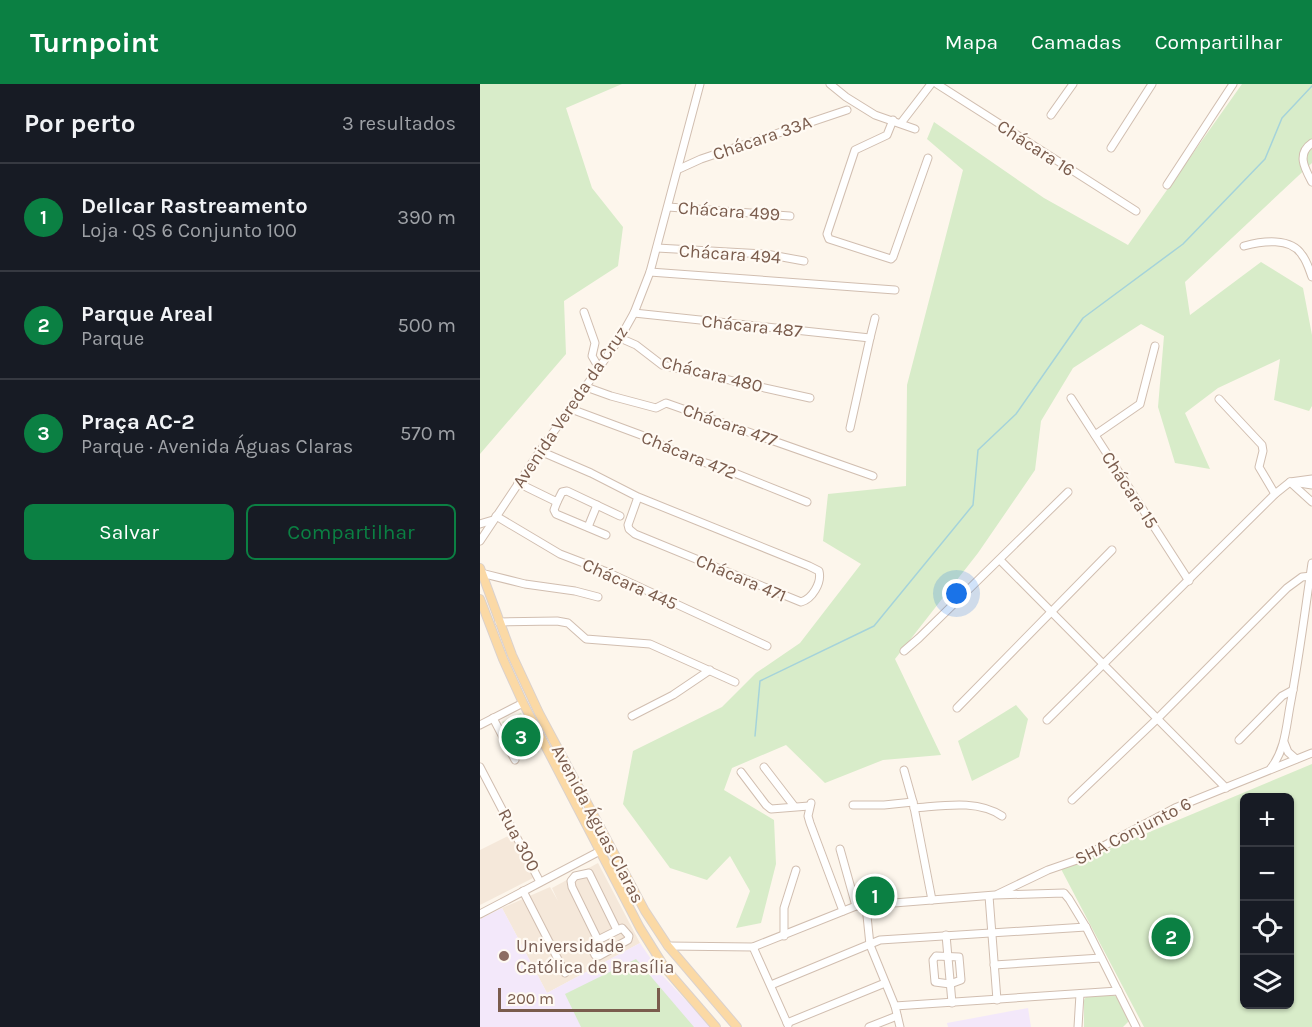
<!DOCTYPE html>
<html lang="pt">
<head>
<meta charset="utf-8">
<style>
	:root { --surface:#171b24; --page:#20242c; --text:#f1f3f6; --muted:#9ea1a6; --line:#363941; --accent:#0b8043 }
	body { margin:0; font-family:Karla,sans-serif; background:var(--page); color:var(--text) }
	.controls { position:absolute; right:18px; bottom:18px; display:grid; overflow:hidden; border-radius:9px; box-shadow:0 2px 4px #0004 }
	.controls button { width:54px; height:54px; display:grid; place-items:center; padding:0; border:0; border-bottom:2px solid var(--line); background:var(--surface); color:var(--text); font:30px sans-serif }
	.scale { position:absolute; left:18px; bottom:15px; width:162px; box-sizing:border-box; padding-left:6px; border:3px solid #7a5c4d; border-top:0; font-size:16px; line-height:21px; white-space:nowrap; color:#7a5c4d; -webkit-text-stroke:4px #fffaf3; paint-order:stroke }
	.you { position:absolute; left:477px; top:510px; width:21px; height:21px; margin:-15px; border:4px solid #fff; border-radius:50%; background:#1a73e8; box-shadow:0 0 0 9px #1a73e833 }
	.badge { display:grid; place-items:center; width:39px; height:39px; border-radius:50%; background:var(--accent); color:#fff; font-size:20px; font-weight:700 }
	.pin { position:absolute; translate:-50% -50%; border:3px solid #fff; box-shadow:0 2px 6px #0006 }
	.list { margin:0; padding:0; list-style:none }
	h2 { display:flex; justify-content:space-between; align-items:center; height:78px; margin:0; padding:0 24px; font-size:26px }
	h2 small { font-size:20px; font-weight:400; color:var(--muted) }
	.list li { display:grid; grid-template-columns:39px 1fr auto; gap:18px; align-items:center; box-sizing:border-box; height:108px; padding:0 24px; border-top:2px solid var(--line) }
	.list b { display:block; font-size:22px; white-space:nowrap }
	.list p { margin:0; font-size:20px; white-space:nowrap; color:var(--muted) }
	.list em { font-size:20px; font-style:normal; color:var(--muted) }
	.actions { display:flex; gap:12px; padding:18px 24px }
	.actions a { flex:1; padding:14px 0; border:2px solid var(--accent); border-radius:9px; text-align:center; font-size:21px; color:var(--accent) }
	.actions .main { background:var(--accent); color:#fff }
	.icon { flex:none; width:33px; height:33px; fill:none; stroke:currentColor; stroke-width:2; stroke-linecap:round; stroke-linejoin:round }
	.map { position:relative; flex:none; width:832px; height:943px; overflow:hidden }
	header { display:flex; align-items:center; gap:36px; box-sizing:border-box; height:84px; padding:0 30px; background:var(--accent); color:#fff }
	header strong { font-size:28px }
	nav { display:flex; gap:33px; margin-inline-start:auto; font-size:21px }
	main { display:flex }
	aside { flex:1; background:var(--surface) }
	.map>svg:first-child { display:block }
	.residential { fill:#f5e8da }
	.education { fill:#f3e8fa }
	.green { fill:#d8ecc9; fill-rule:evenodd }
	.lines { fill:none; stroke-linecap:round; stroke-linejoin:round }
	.stream { stroke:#a5d3da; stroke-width:1.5 }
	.minor-casing { stroke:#d1beb0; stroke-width:9 }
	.major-casing { stroke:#dad1cd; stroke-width:10 }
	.minor { stroke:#fff; stroke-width:7 }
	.major { stroke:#fbd9a5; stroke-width:8 }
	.education-dot { fill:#8d6e63; stroke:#fffaf3; stroke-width:2 }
	.labels { text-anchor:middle; stroke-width:4.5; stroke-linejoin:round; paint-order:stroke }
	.street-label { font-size:18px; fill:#7a5c4d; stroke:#fffaf3 }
	.education-label { font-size:18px; fill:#785e54; stroke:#fffaf3; text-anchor:start }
</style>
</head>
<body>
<header>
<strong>Turnpoint</strong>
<nav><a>Mapa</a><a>Camadas</a><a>Compartilhar</a></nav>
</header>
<main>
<aside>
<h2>Por perto<small>3 resultados</small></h2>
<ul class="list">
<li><span class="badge">1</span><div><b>Dellcar Rastreamento</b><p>Loja · QS 6 Conjunto 100</p></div><em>390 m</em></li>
<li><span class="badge">2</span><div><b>Parque Areal</b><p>Parque</p></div><em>500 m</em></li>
<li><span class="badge">3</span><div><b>Praça AC-2</b><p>Parque · Avenida Águas Claras</p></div><em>570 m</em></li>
</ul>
<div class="actions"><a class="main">Salvar</a><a>Compartilhar</a></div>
</aside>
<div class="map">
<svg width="832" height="943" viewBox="0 0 832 943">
	<rect width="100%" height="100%" fill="#fdf6ec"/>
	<g class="residential">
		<polygon points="30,751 53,794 0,821 0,766"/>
		<polygon points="118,779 160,859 67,909 22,824 70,803 78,817 72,804"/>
	</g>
	<g class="education">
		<polygon points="22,824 67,909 160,859 182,891 231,943 0,943 0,835"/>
		<polygon points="548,924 551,943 468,943 467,939"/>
	</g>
	<g class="green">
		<polygon points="0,0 142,0 86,24 112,104 143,143 138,182 84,217 86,270 0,370"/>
		<polygon points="762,0 832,0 832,79 705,198 710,231 781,178 823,204 832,251 832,322 829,327 794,316 800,275 738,304 705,329 730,385 695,379 678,323 684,252 661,240 593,284 561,337 555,386 498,469 415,575 461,671 403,676 345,699 306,661 252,684 244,706 294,736 296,780 281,839 256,844 270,807 250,772 227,796 190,784 143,720 153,667 242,623 276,589 320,559 381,480 343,457 348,410 426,402 427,301 483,86 447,55 454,38 564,114 648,161"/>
		<polygon points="536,621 548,635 539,673 492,697 478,657"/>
		<polygon points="41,629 59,668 40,676 22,638"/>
		<path d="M832,680v263h-168l-83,-158zM764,714h46v206h-46z"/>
		<polygon points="156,875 214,943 101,943 85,910"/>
		<polygon points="633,911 637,913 649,937 643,943 604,943 604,916 606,913"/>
	</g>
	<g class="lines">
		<polyline class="stream" points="275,652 280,597 394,542 493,421 498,366 536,330 603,234 703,160 785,75 802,34 832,2"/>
		<g class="minor-casing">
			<g id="minor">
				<polyline points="350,0 366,13 395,31 435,45"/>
				<polyline points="457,0 656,127"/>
				<polyline points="571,31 593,0"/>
				<polyline points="413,36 407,51 375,66 347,150 349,155 411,175 413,173 448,74"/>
				<polyline points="421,39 451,0"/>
				<path d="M832,59c-16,11 -7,26 0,39"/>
				<polyline points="631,64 672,0"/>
				<polyline points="199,85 221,75 367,26"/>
				<polyline points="687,101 753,0"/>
				<polyline points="188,123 310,132"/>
				<path d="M764,162c18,-5 47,-9 58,9 5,6 7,14 10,22"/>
				<polyline points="177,164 286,170 324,177"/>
				<polyline points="170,188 415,206"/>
				<polyline points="104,228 115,259 112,272 119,284"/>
				<polyline points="154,229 390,254 370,344"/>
				<polyline points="140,254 156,261 182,281 330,314"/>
				<polyline points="390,254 395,234"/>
				<polyline points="106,303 131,312 176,324 186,319 393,392"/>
				<polyline points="591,314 709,497"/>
				<polyline points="739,315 782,361 783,367 779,383 795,410"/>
				<polyline points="91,325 161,351 210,374 242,384 327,418"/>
				<polyline points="615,351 660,320 675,262"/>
				<path d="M60,367l51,22 47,24 171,69 10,5c3,12 -7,28 -18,31l-166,-68 -6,-5 -1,-4 10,-28"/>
				<polyline points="810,398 832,418"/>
				<polyline points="38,399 77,418 82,408 87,407 140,432"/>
				<polyline points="819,399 832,401"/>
				<polyline points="77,418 74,426 76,430 126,451"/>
				<polyline points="16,432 80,470 127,488 287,562"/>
				<polyline points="0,440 13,436"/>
				<polyline points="108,443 117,421"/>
				<polyline points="0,457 60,367 140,254 154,229 170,188 220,0"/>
				<polyline points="520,476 746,704"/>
				<polyline points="1,489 45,500 95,507 118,513"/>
				<polyline points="19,538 77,537 88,539 106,555 170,560 255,598"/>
				<polyline points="424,567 439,554 588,408"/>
				<polyline points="477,624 632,466"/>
				<polyline points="152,632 193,611 230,586"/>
				<polyline points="13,634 35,676"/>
				<polyline points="567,636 795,410 810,398 832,395"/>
				<polyline points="0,641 43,619"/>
				<polyline points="759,656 802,612 813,606"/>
				<polyline points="804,658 808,668 816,675"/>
				<polyline points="0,683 60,798"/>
				<polyline points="284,683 314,722"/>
				<path d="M791,684c14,-18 15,-40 19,-62 9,-47 15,-95 22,-143"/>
				<polyline points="424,686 433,718 452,816"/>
				<polyline points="261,688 286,721 291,725 329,722"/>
				<polyline points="592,716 677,635 807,504 822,493 832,492"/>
				<polyline points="331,719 328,732 330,739 363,827"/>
				<polyline points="373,721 404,721 433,718"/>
				<path d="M434,724c28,-2 63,-9 88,8"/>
				<polyline points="360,765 376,822"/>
				<polyline points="43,807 85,889"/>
				<polyline points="518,810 568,786 597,776 695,724 832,669"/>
				<polyline points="509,812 517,916"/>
				<polyline points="386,822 390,861 415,922"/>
				<polyline points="0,830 120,767"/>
				<polygon points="142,844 149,852 148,856 119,872 115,871 111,863 114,858"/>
				<polyline points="466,851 472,919"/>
				<polyline points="304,852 304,824 316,786"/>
				<polyline points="118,856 92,803 91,797 95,792 109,789 137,846"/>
				<polyline points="188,862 273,863 376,822 515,811 584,809 589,815 606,843 656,943"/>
				<polyline points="273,863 308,941"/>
				<polygon points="456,872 479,873 481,896 470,900 455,898 453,876"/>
				<polyline points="514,881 621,874"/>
				<polyline points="291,901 400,856 606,843"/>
				<polyline points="307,939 405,899"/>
				<polyline points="389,943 417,932"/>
				<polyline points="420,943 415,922 638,907"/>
				<polyline points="598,943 600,910"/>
			</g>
		</g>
		<g class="major-casing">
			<g id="major">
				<polyline points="0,484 32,571 59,629 165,827 188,862 257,943"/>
				<polyline points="0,515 23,575 43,619 160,844 185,884 236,943"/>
			</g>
		</g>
		<use href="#minor" class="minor"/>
		<use href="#major" class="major"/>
	</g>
	<circle class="education-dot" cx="24" cy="872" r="6"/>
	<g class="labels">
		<g class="street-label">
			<text transform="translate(282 54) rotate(-19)" y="6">Chácara 33A</text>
			<text transform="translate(556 64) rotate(33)" y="6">Chácara 16</text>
			<text transform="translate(249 127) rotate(4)" y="6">Chácara 499</text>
			<text transform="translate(250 170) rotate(4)" y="6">Chácara 494</text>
			<text transform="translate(272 242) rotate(6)" y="6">Chácara 487</text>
			<text transform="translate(232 290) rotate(14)" y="6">Chácara 480</text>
			<text transform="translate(90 323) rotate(-56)" y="6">Avenida Vereda da Cruz</text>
			<text transform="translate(250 341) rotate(19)" y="6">Chácara 477</text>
			<text transform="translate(209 371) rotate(22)" y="6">Chácara 472</text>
			<text transform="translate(650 406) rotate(57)" y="6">Chácara 15</text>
			<text transform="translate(261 494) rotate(23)" y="6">Chácara 471</text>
			<text transform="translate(150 500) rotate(24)" y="6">Chácara 445</text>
			<text transform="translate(118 740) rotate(62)" y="6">Avenida Águas Claras</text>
			<text transform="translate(653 747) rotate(-27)" y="6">SHA Conjunto 6</text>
			<text transform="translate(39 756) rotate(62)" y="6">Rua 300</text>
		</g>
		<g class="education-label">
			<text x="36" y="868">Universidade<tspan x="36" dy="21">Católica de Brasília</tspan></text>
		</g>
	</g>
</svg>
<div class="controls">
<button>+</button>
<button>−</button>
<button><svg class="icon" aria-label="locate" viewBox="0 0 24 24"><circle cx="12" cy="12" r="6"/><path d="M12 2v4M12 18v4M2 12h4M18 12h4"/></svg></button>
<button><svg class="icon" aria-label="layers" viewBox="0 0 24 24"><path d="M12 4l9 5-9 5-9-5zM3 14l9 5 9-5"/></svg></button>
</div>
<div class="scale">200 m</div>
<div class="you"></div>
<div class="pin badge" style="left:395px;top:812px">1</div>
<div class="pin badge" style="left:691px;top:853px">2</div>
<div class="pin badge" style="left:41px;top:653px">3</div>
</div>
</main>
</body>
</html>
